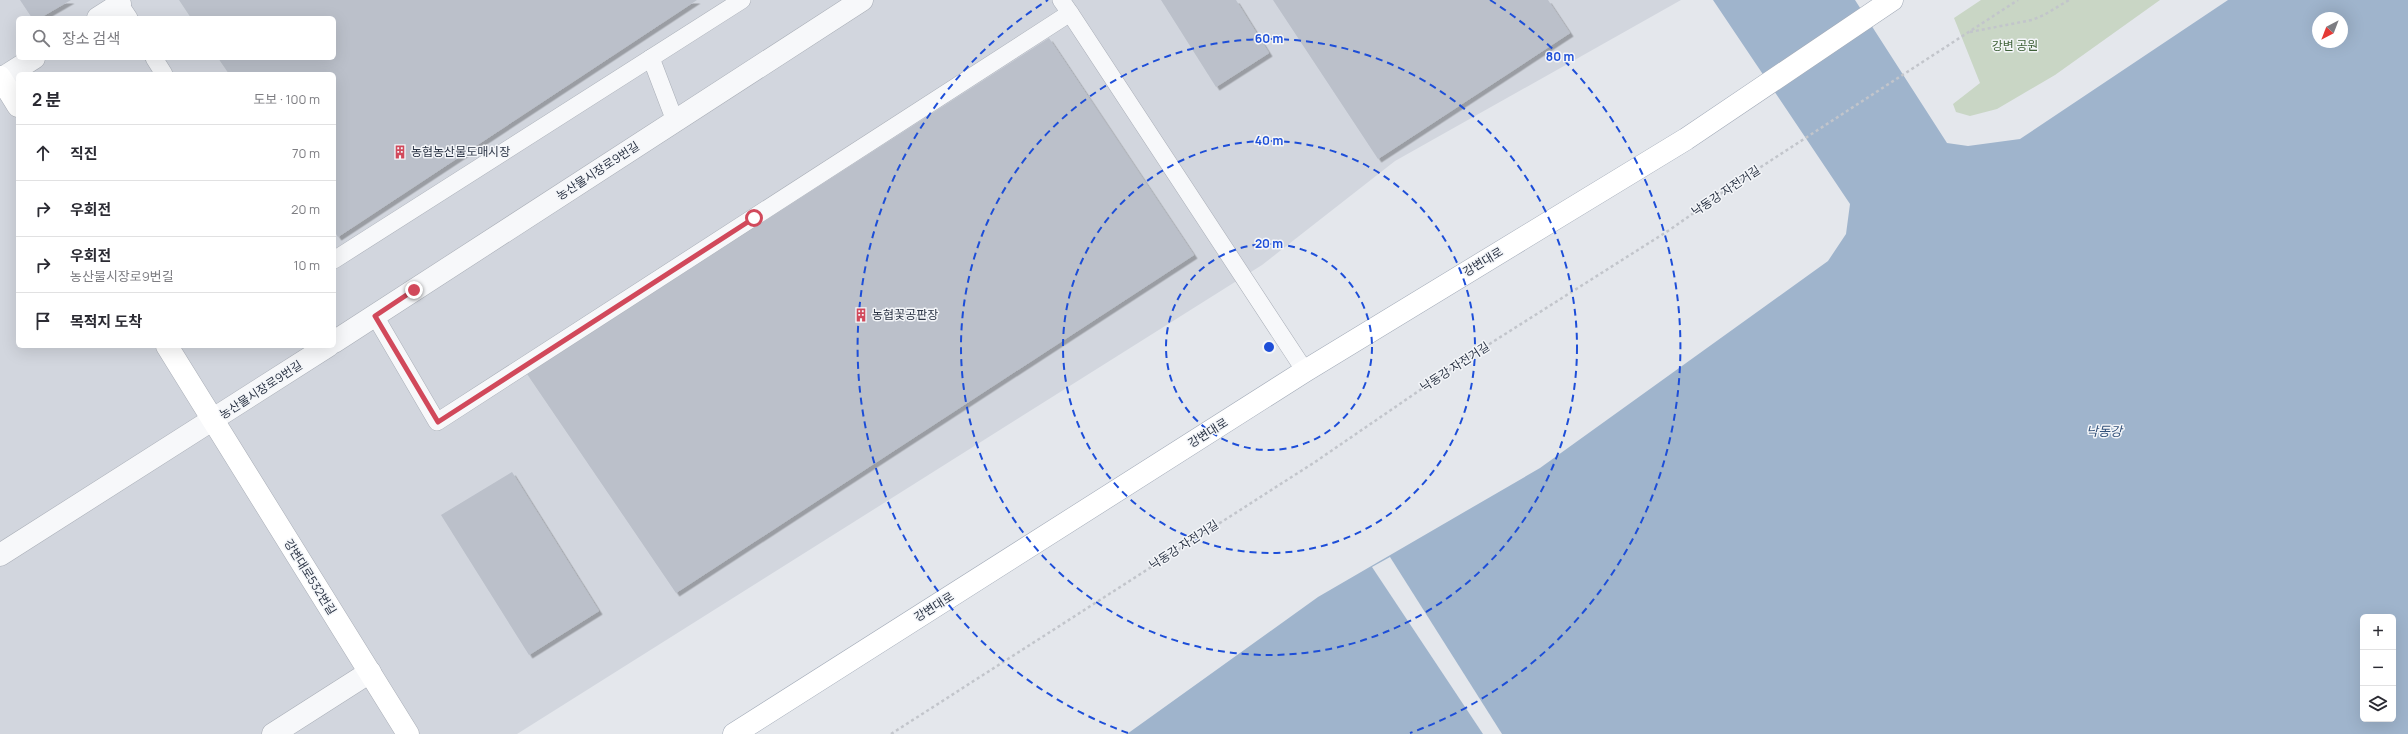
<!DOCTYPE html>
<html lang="ko">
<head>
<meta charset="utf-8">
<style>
	:root { --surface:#fff; --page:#f7f7f7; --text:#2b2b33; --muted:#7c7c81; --line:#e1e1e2 }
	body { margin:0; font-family:Manrope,"Noto Sans KR",sans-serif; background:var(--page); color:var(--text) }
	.controls { position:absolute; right:12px; bottom:12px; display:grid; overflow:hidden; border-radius:6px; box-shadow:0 4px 16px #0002 }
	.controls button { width:36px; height:36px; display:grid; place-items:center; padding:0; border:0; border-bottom:1px solid var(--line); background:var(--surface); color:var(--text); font:20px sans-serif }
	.compass { position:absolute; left:2312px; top:12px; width:36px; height:36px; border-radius:50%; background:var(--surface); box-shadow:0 4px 16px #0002; rotate:222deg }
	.stop { position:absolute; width:12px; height:12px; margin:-9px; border:3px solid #d1495b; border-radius:50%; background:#fff }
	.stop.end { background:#d1495b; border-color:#fff; box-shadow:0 1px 4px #0008 }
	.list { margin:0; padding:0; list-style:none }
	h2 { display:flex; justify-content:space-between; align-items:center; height:52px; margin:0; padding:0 16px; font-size:17px }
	h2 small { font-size:13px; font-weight:400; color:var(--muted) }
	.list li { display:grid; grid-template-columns:26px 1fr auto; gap:12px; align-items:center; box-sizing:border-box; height:56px; padding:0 16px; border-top:1px solid var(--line) }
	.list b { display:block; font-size:15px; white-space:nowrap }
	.list p { margin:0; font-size:13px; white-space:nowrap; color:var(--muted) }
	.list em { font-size:13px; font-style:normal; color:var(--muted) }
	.icon { flex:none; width:22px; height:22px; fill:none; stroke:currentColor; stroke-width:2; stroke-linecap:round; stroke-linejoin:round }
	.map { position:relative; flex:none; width:2408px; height:734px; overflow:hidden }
	.search { position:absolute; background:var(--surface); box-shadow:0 4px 16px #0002; left:16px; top:16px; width:320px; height:44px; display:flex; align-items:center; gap:10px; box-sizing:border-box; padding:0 14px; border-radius:6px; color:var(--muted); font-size:15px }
	.panel { position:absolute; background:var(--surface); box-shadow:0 4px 16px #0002; left:16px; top:72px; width:320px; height:276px; border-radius:6px }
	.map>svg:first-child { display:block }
	.built { fill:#d2d6de; fill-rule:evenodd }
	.green { fill:#c9d6c5 }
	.water { fill:#9fb4cc; fill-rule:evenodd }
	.pier { fill:#e4e7ec }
	.building { fill:#bbc0ca; filter:url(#shadow) }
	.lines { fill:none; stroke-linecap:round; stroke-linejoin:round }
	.lane-casing { stroke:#a9aeb7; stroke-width:18 }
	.street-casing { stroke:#a9aeb7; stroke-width:23 }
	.secondary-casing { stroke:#a9aeb7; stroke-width:23 }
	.primary-casing { stroke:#a3abb8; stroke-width:23 }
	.path { stroke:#c2c5cb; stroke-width:2.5; stroke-dasharray:3 3; stroke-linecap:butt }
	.lane { stroke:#f7f8fa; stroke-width:17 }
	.street { stroke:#f7f8fa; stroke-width:22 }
	.secondary { stroke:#fff; stroke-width:22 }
	.primary { stroke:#fff; stroke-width:22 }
	.route { stroke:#d1495b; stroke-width:5 }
	.ring { fill:none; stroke:#1d4ed8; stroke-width:2; stroke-dasharray:7 5 }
	.labels { text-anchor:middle; stroke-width:3; stroke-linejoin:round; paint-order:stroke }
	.park-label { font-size:12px; fill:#3f6138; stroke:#f4f6f9 }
	.poi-label { font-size:12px; fill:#2b3445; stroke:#f4f6f9; text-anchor:start }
	.street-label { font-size:12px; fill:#2b3445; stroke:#f4f6f9 }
	.water-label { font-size:13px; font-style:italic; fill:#34527a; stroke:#f4f6f9 }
	.centre { fill:#1d4ed8; stroke:#f4f6f9; stroke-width:2 }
	.ring-label { font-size:12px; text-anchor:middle; font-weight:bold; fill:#1d4ed8; stroke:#f4f6f9; stroke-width:3; stroke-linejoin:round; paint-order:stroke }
</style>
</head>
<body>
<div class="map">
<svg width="2408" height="734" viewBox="0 0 2408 734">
	<defs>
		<filter id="shadow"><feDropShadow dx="3.5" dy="3.5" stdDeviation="0" flood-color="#0004"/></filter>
	</defs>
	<rect width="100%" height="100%" fill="#e4e7ec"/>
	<path class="built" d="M0,0h1681l-286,161 -133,104 -745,469h-517zM18,18h316v40h-316zM18,74h316v272h-316z"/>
	<polygon class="green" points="1981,0 2160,0 2055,75 1997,109 1970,116 1956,112 1953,104 1980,83 1954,18"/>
	<path class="water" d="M1713,0h142l92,143 21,3 52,-7 208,-139h180v734h-1281l191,-137 222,-129 288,-207 18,-27 4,-30zM2318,18h24v24h-24zM2363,617h30v102h-30z"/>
	<polygon class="pier" points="1390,557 1502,734 1483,734 1372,567"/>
	<g class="building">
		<polygon points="20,0 71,0 40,18 32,18"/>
		<polygon points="179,0 697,0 338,237 334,231 334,74 229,74 218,58 334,58 334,18 191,18"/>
		<polygon points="1161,0 1236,0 1269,53 1216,87"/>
		<polygon points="1273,0 1548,0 1570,33 1378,159"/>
		<polygon points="1049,38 1194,255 676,593 527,374"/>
		<polygon points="512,472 599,611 529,655 441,515"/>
	</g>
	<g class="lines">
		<g class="lane-casing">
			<g id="lane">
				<polyline points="117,0 129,18"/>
				<polyline points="1070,13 1305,371"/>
				<polyline points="154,58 164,74"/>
				<polyline points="651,58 675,121"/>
				<polyline points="334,260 742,0"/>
				<polyline points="375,316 437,422 1070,13 1061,0"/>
			</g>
		</g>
		<g class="street-casing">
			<g id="street">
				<polyline points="98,18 120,4"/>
				<polyline points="1,79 34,58"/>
				<polyline points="334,342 862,0"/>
				<polyline points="0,555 328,346"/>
				<polyline points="273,734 370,672"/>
			</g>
		</g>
		<g class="secondary-casing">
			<g id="secondary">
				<polyline points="0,77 18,106"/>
				<polyline points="167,346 408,734"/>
			</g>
		</g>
		<g class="primary-casing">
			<polyline id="primary" points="734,734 1305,371 1686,139 1892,0"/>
		</g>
		<g class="path">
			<polyline points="1970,32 2032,20 2044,15 2069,0"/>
			<polyline points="891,734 1315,462 1461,362 1671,229 1730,187 2018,0"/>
		</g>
		<use href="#lane" class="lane"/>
		<use href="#street" class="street"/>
		<use href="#secondary" class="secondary"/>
		<use href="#primary" class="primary"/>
	</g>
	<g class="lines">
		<polyline class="route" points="414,290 375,316 438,422 754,218"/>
	</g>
	<g class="ring">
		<circle cx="1269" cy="347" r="103"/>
		<circle cx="1269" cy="347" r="206"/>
		<circle cx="1269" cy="347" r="308"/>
		<path d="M1128 733A411 411 0 0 1 1048 0M1490 0A411 411 0 0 1 1410 733"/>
	</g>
	<defs>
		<g id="building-bare" transform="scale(1.08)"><path d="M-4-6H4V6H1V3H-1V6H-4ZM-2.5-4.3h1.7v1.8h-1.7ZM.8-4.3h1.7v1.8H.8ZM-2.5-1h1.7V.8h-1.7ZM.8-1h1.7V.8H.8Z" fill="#d1495b" stroke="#f4f6f9" stroke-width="2.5" paint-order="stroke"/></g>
	</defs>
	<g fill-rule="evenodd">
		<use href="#building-bare" x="400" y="152"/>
		<use href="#building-bare" x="861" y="315"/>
	</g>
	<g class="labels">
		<g class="park-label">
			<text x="2015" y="50">강변 공원</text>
		</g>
		<g class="poi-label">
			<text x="411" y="156">농협농산물도매시장</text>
			<text x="872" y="319">농협꽃공판장</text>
		</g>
		<g class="street-label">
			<text transform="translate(598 171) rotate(-33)" y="4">농산물시장로9번길</text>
			<text transform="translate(1726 191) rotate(-34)" y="4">낙동강 자전거길</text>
			<text transform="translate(1483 262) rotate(-31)" y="4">강변대로</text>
			<text transform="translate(1455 367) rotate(-33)" y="4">낙동강 자전거길</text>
			<text transform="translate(261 390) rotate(-33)" y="4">농산물시장로9번길</text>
			<text transform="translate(1208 433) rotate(-32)" y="4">강변대로</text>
			<text transform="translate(1184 545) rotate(-33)" y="4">낙동강 자전거길</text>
			<text transform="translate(310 577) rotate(58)" y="4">강변대로532번길</text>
			<text transform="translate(934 607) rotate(-32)" y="4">강변대로</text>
		</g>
		<g class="water-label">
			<text x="2104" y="436">낙동강</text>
		</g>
	</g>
	<circle cx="1269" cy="347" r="6" class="centre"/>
	<g class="ring-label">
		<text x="1269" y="43">60 m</text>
		<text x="1560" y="61">80 m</text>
		<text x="1269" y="145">40 m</text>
		<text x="1269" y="248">20 m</text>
	</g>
</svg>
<div class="controls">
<button>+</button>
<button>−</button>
<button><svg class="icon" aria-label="layers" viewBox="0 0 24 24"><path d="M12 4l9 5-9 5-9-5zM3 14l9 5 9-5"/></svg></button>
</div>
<svg class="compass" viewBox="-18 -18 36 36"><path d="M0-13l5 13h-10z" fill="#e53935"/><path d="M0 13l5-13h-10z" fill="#7c7c81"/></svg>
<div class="stop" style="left:754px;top:218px"></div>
<div class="stop end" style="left:414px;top:290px"></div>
<div class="search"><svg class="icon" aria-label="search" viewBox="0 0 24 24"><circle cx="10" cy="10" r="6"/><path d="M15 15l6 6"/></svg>장소 검색</div>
<section class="panel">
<h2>2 분<small>도보 · 100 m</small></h2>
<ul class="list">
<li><svg class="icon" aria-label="ahead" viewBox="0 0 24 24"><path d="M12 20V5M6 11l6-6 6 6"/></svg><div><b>직진</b></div><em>70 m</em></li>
<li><svg class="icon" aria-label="right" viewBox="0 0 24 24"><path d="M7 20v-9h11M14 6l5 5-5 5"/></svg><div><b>우회전</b></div><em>20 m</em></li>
<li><svg class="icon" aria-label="right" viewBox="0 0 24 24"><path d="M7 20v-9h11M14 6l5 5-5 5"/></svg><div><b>우회전</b><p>농산물시장로9번길</p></div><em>10 m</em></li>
<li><svg class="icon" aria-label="arrive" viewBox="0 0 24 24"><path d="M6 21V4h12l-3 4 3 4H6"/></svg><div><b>목적지 도착</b></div></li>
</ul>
</section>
</div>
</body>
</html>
